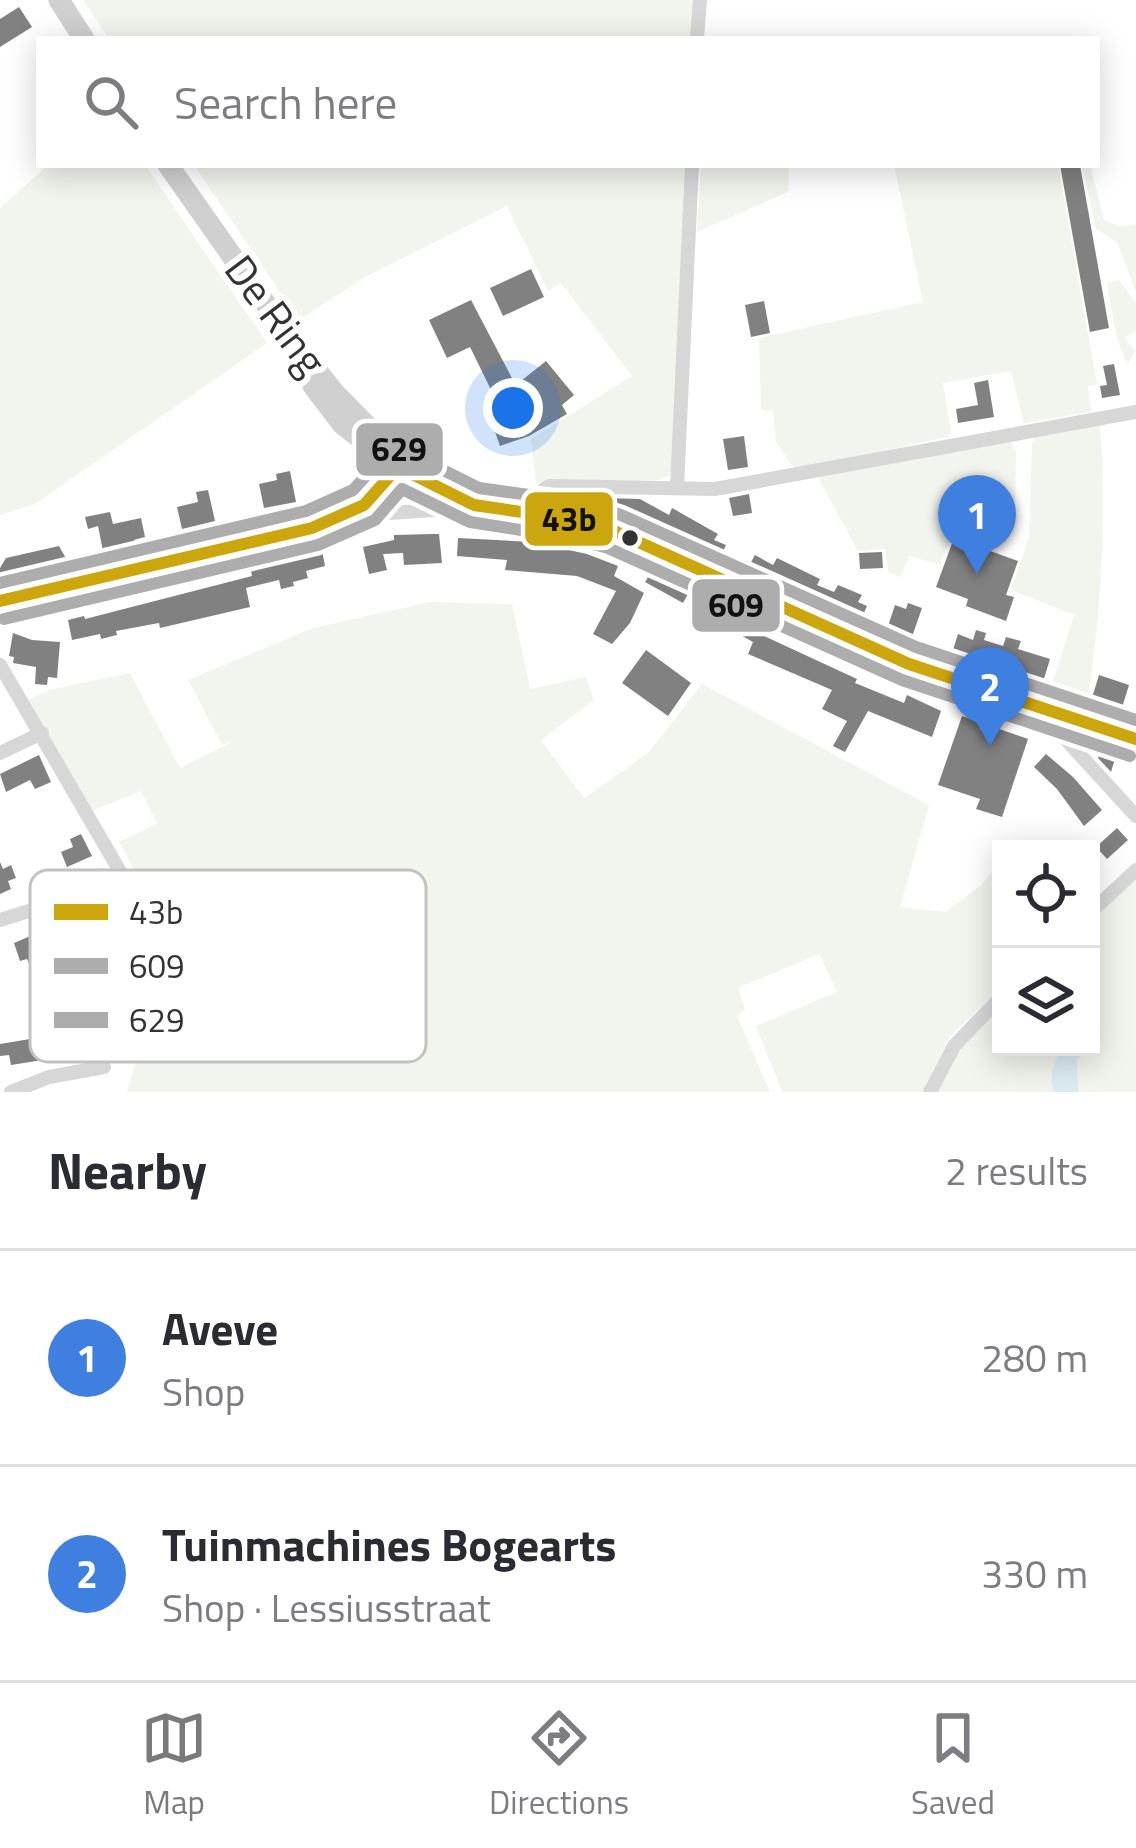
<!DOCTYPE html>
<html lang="en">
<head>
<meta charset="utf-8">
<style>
	:root { --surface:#fff; --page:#f2f2f3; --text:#2b2b33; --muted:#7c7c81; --line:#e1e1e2; --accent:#7a7a7a }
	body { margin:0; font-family:"Titillium Web",sans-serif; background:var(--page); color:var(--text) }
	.controls { position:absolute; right:36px; bottom:36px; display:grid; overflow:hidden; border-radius:0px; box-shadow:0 6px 30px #0003 }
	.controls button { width:108px; height:108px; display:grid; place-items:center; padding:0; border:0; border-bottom:3px solid var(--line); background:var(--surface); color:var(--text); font:60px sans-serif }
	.you { position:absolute; left:513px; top:408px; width:42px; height:42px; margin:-30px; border:9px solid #fff; border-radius:50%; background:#1a73e8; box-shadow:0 0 0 18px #1a73e833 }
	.badge { display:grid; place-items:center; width:78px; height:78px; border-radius:50%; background:var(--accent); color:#fff; font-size:39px; font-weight:700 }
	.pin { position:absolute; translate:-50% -99px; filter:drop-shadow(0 3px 6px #0008) }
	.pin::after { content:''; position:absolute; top:63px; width:42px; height:36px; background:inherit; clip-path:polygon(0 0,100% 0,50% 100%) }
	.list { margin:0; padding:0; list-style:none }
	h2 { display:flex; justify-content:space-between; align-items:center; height:156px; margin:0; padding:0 48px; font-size:51px }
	h2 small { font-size:39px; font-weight:400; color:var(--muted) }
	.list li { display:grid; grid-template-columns:78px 1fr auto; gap:36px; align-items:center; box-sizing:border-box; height:216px; padding:0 48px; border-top:3px solid var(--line) }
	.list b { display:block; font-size:45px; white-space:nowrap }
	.list p { margin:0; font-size:39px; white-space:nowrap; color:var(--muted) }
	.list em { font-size:39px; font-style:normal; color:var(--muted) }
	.icon { flex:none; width:66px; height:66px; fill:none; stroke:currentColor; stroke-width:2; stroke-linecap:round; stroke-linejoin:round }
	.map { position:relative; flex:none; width:1136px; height:1092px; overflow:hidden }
	.search { position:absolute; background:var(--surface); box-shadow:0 6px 30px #0003; left:36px; right:36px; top:36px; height:132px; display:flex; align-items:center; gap:30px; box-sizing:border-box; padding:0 42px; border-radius:0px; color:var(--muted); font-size:45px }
	.sheet { height:588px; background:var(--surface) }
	nav { display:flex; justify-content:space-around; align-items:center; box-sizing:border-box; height:168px; border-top:3px solid var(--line); background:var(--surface); font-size:33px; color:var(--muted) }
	nav a { display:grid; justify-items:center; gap:6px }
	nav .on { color:var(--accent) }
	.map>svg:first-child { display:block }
	.green { fill:#f1f5ed }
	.water { fill:#ddebf3 }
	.building { fill:#818181 }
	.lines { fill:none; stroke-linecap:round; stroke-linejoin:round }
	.street { stroke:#d7d7d7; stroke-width:14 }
	.secondary { stroke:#d0d0d0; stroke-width:21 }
	.bus-1-casing { stroke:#fff; stroke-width:21 }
	.bus-2-casing { stroke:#fff; stroke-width:21 }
	.bus-3-casing { stroke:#fff; stroke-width:21 }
	.bus-1 { stroke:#cca60d; stroke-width:12 }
	.bus-2 { stroke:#adadad; stroke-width:12 }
	.bus-3 { stroke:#adadad; stroke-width:12 }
	.bus-dot { fill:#333; stroke:#fff; stroke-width:4.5 }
	.labels { text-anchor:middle; stroke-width:12; stroke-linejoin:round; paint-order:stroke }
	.street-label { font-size:42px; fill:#333; stroke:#fff }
	.key { fill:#fff; stroke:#c2c2c2; stroke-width:3 }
	.key-label { font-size:33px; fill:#333 }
	.line-badge { stroke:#fff; stroke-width:4.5 }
	.pale-badge-label { font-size:33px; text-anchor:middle; font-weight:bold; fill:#111 }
</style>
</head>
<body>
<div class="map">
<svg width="1136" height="1092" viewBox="0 0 1136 1092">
	<rect width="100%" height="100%" fill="#fff"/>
	<g class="green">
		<polygon points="83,0 695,0 693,39 109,39"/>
		<polygon points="48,165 145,165 267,343 35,504 0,515 0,208"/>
		<polygon points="194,165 687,165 674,465 669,476 658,480 536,483 531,439 632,376 561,283 548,291 507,206 365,277 299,320"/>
		<polygon points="701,165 789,165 788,192 697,232"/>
		<polygon points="894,165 1058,165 1097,384 1088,386 1091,412 1024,423 1011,371 943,383 951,433 947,437 795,470 776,442 773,410 761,410 759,338 923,302"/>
		<polygon points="1082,165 1090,165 1104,220 1121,227 1136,224 1136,292 1117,242 1096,229"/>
		<path d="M1119,280l17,23v28l-12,7 12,13 -8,12c-13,-20 -16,-54 -21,-80z"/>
		<path d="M1100,424c7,95 1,193 -14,287l-38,-13 26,-83 -63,-25 18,-52 3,-96 5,-7z"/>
		<polygon points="1009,440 1016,450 1015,528 951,538 940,565 909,556 900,577 888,572 885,549 858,551 820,481 820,474"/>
		<polygon points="430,602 512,604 530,689 586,677 594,700 541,740 584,798 649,752 702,684 929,805 900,907 946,912 982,884 1001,861 1001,987 949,1038 922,1092 782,1092 756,1026 837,992 819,954 738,988 745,1009 737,1016 770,1092 127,1092 139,1051 199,997 386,923 201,993 119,842 157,824 141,791 90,812 27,700 49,690 130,673 180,768 234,741 222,745 188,680 313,628"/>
		<polygon points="1136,876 1136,1092 936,1092 959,1050 1001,1007 1001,1047 1091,1047 1091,919"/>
	</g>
	<path class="water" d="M1062,1047h26l-11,13 1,32h-24c-6,-15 0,-31 8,-45z"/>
	<g class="building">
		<polygon points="19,7 32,27 0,47 0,19"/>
		<polygon points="1060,165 1080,165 1109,328 1090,332"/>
		<polygon points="531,269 544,297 503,316 490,288"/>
		<polygon points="471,300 514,382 500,389 512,424 542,407 521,381 546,361 574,395 562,405 567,414 529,436 500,446 484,400 494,396 470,347 447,358 429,320"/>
		<polygon points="764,301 770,333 751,337 745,305"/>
		<polygon points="1114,364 1120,395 1102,398 1100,386 1107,385 1103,366"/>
		<polygon points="988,380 994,417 958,423 956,409 978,405 974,383"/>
		<polygon points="744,436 748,467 728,470 723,439"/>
		<polygon points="290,471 296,502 264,508 259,484 277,480 276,474"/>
		<polygon points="208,490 215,521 182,529 177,507 198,502 196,492"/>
		<polygon points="749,494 752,513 733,516 729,498"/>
		<polygon points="606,498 640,499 669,515 672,508 718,534 714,540 726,545 720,558 690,539 663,528 662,531 640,524 602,505"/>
		<polygon points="110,512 113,524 141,518 145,537 134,540 136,546 103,551 98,526 88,529 85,517"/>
		<polygon points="431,534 439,534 442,563 404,565 403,553 383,554 387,570 369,574 363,547 394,540 394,535"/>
		<polygon points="458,538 532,542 587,554 618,566 614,576 644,593 630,623 612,644 593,634 616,591 577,576 505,570 507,560 457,556"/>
		<polygon points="954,538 1018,561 1006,595 1014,597 1006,621 966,606 968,599 936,587"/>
		<polygon points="59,546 72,569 0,586 0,568 6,558"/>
		<polygon points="301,549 303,555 322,550 325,566 306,571 308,578 293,582 294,586 281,589 279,580 246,588 250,607 160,628 159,623 116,631 117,635 101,639 100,634 72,640 68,620 84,616 85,619 252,576 250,567 292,557 290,552"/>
		<polygon points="882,552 883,568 860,569 859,553"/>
		<polygon points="755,555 773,565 777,558 820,579 817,585 834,592 838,585 862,595 858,602 867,606 860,622 747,569"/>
		<polygon points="655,566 694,583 683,603 645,582"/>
		<polygon points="908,603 922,608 913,634 887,629 895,605 906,609"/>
		<polygon points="717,604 755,623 751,630 857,679 855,683 904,703 907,695 941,711 932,737 868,711 845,752 833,746 847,721 822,709 832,690 748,654 753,642 719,623 716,630 706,625"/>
		<polygon points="976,630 986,633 984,640 1003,646 1006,637 1021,641 1018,649 1050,659 1043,682 952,653 958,634 973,640"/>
		<polygon points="13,633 32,640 60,642 57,678 48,677 47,685 35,684 36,667 13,663 14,657 9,656"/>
		<polygon points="646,650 691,683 668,716 622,683"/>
		<polygon points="1099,675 1129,685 1121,711 1091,701"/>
		<polygon points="962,716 1028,739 1002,817 976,809 980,799 938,785"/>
		<polygon points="1103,744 1118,749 1111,772 1098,758"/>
		<polygon points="1046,754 1073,777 1102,810 1084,826 1057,789 1034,767"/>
		<polygon points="39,755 51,782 35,789 30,780 6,792 0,774"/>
		<polygon points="1117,828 1128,840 1107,859 1096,847"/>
		<polygon points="81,834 92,856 67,867 61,852 73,847 70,839"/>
		<polygon points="0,862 3,869 11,865 16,878 8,881 11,889 0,894"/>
		<polygon points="54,926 63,949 55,952 53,947 36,954 40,965 31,968 27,959 20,961 14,943"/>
		<polygon points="84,1030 87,1053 11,1065 9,1055 0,1056 0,1044"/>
	</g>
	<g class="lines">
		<g class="street">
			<polyline points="697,39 700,0"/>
			<polyline points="677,487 692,165"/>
			<polyline points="364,505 374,514 449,509"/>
			<polyline points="533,512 540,492 549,486 715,489 1136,412"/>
			<polyline points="0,665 182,978"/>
			<polyline points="1061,716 1059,732 1136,816"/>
			<polyline points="0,753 42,733"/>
			<polyline points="1091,912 1136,870"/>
			<polyline points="0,920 51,904 101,875"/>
			<polyline points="11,1092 49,1077 104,1067"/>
			<polyline points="930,1092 954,1046 1001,997"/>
		</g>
		<g class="secondary">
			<polyline points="59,0 84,39"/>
			<polyline points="168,165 282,327 334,392 376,435 436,475 533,512 614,531 909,664 1136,739"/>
			<polyline points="313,386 342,424 384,457"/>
			<path d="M0,601l312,-73c35,-13 86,-33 86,-76"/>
		</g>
		<g class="bus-1-casing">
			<polyline id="bus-1" points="0,601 312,528 364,505 398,467 474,505 576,520 614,531 909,664 1136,739"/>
		</g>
		<g class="bus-2-casing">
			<polyline id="bus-2" points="4,619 318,545 375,520 402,489 470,522 572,538 608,548 902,680 1130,756"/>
		</g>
		<g class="bus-3-casing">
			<polyline id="bus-3" points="0,583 306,511 353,490 386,454 401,449 479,488 579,502 621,515 916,647 1136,720"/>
		</g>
		<use href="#bus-1" class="bus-1"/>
		<use href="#bus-2" class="bus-2"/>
		<use href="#bus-3" class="bus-3"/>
	</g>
	<circle class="bus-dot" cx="630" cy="538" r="10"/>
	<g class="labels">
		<g class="street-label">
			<text transform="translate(276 315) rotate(53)" y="15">De Ring</text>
		</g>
	</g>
	<rect x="30" y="870" width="396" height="192" rx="18" class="key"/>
	<rect x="54" y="904" width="54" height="16" fill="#cca60d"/>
	<rect x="54" y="958" width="54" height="16" fill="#adadad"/>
	<rect x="54" y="1012" width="54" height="16" fill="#adadad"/>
	<g class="key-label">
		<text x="129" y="924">43b</text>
		<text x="129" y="978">609</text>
		<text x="129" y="1032">629</text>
	</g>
	<g class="line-badge">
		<rect x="354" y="421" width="91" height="57" rx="12" fill="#adadad"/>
		<rect x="523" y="490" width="92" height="58" rx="12" fill="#cca60d"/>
		<rect x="690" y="577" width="92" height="57" rx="12" fill="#adadad"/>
	</g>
	<g class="pale-badge-label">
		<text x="399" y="461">629</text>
		<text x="569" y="531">43b</text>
		<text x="736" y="617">609</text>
	</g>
</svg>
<div class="controls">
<button><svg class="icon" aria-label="locate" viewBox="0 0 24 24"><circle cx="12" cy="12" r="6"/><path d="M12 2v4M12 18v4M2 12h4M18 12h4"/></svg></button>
<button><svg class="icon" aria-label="layers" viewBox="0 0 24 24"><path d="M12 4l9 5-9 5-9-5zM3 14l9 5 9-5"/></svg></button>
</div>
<div class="you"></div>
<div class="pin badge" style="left:977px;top:574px;background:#3f7fe0">1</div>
<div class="pin badge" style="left:990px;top:746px;background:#3f7fe0">2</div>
<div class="search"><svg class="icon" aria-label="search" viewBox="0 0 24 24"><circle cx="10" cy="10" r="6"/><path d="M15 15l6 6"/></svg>Search here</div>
</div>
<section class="sheet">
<h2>Nearby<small>2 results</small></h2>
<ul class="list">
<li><span class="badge" style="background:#3f7fe0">1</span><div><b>Aveve</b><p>Shop</p></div><em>280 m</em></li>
<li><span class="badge" style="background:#3f7fe0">2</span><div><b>Tuinmachines Bogearts</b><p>Shop · Lessiusstraat</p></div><em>330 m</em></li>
</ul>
</section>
<nav>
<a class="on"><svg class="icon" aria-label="map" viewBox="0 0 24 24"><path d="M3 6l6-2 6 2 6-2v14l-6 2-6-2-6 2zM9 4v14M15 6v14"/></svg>Map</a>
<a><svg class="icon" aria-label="directions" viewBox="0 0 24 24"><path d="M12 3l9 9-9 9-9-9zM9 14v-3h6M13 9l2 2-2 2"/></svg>Directions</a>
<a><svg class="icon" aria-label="saved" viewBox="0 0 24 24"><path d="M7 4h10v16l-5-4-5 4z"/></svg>Saved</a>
</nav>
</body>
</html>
